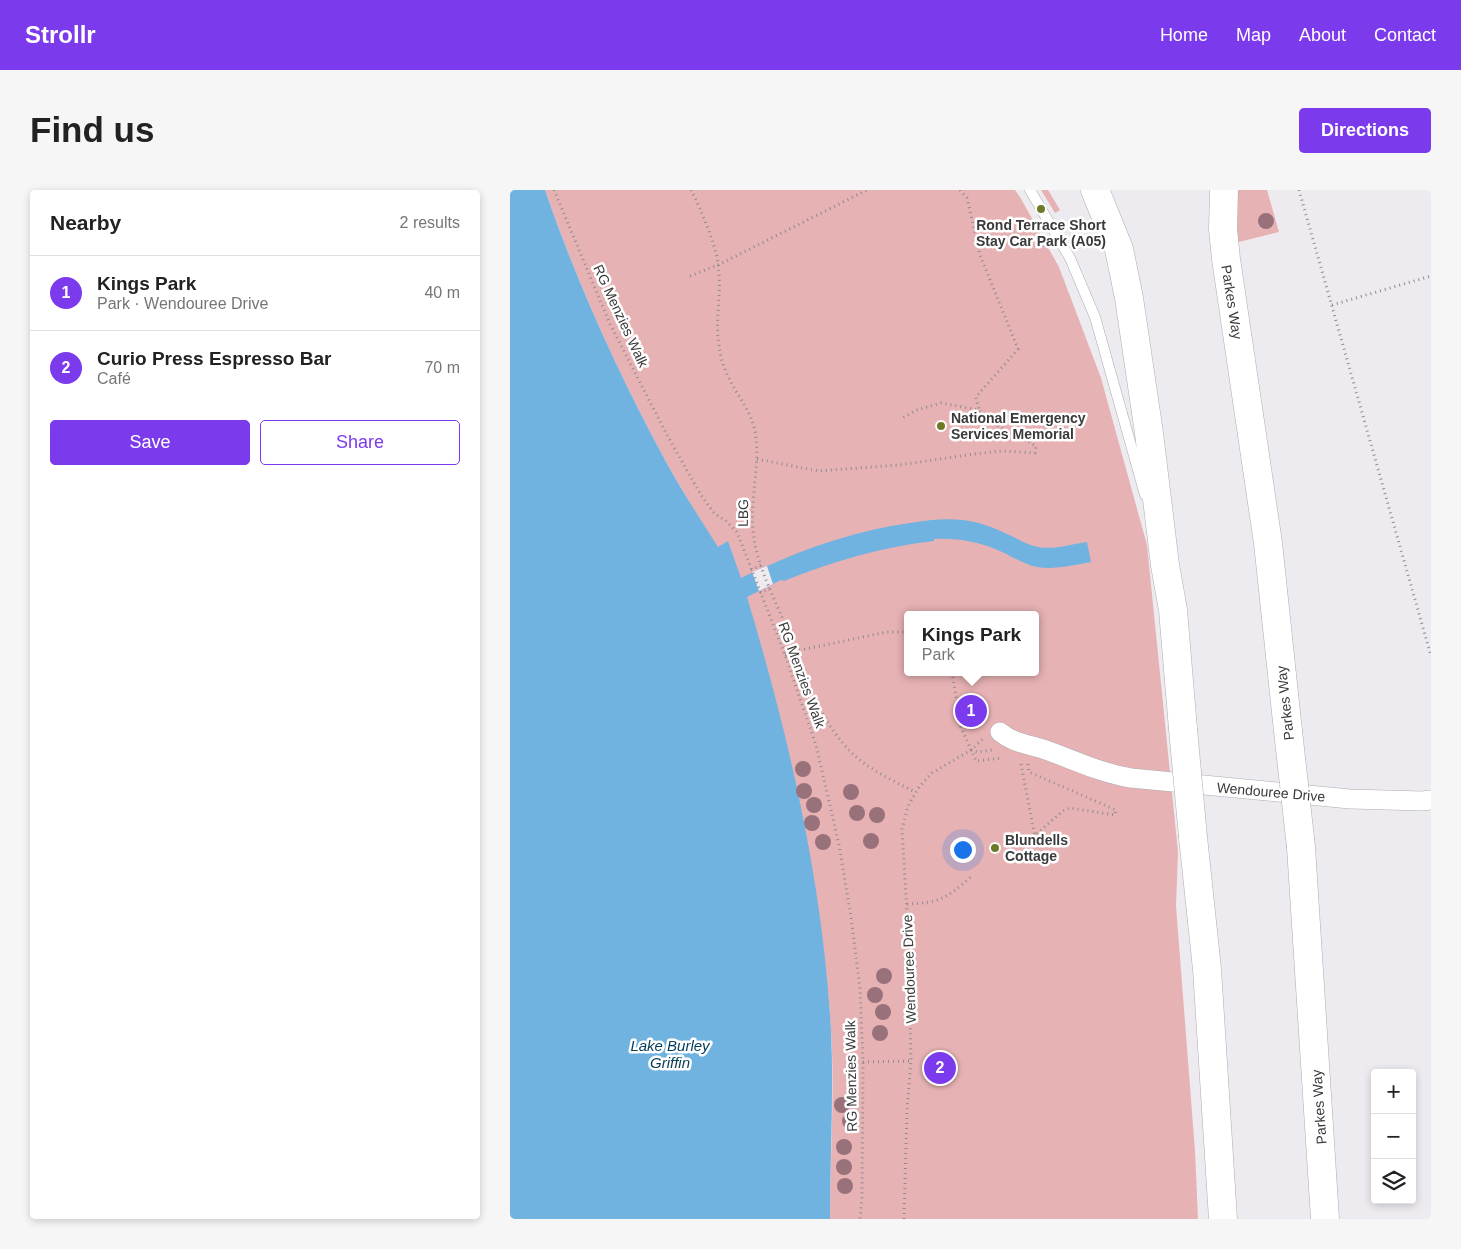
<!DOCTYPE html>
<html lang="en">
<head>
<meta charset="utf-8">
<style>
	:root { --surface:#fff; --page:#f6f6f6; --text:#222; --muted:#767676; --line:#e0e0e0; --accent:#7c3aed }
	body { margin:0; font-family:Helvetica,sans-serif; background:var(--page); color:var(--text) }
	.controls { position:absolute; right:15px; bottom:15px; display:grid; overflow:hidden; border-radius:5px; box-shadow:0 2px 8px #0003 }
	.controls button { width:45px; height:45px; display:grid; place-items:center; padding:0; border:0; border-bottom:1px solid var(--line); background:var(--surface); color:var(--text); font:25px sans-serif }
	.you { position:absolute; left:452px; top:659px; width:18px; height:18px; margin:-12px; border:4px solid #fff; border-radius:50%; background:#1a73e8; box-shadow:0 0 0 8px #1a73e833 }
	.badge { display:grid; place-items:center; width:32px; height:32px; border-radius:50%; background:var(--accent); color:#fff; font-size:16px; font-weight:700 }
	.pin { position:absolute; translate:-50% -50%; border:2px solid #fff; box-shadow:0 1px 5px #0006 }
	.popup { position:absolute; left:394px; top:421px; width:135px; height:65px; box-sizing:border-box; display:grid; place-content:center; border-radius:5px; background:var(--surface); filter:drop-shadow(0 1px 4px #0005); font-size:16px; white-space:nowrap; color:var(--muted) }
	.popup b { font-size:19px; color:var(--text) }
	.popup::after { content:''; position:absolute; left:50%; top:100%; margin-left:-10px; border:10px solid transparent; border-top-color:var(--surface) }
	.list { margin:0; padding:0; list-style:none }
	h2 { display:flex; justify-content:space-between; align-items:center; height:65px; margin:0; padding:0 20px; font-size:21px }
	h2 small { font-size:16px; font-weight:400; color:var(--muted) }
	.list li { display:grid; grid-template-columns:32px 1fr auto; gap:15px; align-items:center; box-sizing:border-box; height:75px; padding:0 20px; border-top:1px solid var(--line) }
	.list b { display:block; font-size:19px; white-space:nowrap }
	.list p { margin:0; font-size:16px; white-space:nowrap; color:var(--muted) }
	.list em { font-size:16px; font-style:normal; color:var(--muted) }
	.actions { display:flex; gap:10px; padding:15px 20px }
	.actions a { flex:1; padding:11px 0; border:1px solid var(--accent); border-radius:5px; text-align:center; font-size:18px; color:var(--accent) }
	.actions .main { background:var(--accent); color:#fff }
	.icon { flex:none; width:28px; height:28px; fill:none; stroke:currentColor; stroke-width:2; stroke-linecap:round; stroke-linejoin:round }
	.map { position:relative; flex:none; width:921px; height:1029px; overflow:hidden; border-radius:5px }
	header { display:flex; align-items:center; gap:30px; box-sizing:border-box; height:70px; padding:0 25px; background:var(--accent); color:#fff }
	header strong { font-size:24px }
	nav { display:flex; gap:28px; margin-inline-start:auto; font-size:18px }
	.intro { display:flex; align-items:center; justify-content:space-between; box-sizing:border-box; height:120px; padding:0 30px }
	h1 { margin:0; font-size:35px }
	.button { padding:12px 22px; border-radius:5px; background:var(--accent); color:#fff; font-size:18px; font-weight:700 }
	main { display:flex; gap:30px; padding:0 30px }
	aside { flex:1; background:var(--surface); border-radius:5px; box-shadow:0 2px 8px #0003 }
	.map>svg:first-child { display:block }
	.green { fill:#e7b2b4; fill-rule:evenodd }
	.water { fill:#71b3e0 }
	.pier { fill:#edebef }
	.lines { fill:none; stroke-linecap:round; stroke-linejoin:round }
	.lane-casing { stroke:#aeacb0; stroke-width:11 }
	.street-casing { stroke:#aeacb0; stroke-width:20 }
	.primary-casing { stroke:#aeacb0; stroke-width:29 }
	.path { stroke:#8d8c8f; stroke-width:3; stroke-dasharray:1 4; stroke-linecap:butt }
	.lane { stroke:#fff; stroke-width:10 }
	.street { stroke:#fff; stroke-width:19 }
	.primary { stroke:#fff; stroke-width:28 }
	.primary-bridge-casing { stroke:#aeacb0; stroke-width:29; stroke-linecap:butt }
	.primary-bridge { stroke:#fff; stroke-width:28 }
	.tree { fill:#98717a }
	.poi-dot { fill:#6d7b28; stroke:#fff; stroke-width:2 }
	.labels { text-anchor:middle; stroke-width:5; stroke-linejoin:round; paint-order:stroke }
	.poi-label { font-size:14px; font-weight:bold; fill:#3a3a3b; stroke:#fff; text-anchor:start }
	.street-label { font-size:14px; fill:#3a3a3b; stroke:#fff }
	.water-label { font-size:15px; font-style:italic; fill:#033b59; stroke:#fff }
</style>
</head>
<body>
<header>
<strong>Strollr</strong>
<nav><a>Home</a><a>Map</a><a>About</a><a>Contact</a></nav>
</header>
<div class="intro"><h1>Find us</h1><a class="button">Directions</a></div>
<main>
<aside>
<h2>Nearby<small>2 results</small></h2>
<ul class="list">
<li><span class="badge">1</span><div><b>Kings Park</b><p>Park · Wendouree Drive</p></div><em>40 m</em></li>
<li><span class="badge">2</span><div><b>Curio Press Espresso Bar</b><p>Café</p></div><em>70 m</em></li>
</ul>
<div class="actions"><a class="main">Save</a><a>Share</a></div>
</aside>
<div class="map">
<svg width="921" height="1029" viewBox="0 0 921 1029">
	<rect width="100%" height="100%" fill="#edebef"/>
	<g class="green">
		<path d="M35,0h470l5,7 39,70 42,111 46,167 31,307 -2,54 19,245 3,68h-368c0,-63 5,-126 1,-189 -4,-67 -14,-133 -26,-199 -19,-98 -44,-194 -77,-289l-10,6c-18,-29 -37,-58 -53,-88 -47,-87 -88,-177 -120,-270zM397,425h128v57h-128z"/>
		<polygon points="531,0 538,0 550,20 545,23"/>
		<polygon points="725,0 757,0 769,42 725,53"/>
	</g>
	<path class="water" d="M0,0h35c32,93 73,183 120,270 16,30 35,58 53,87l10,-6 13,37c54,-26 110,-47 169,-55 18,-3 36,-5 53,-3 16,2 30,7 44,14 10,4 20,11 31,13 16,3 34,-3 49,-5l4,20c-17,3 -37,8 -54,5 -12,-2 -24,-10 -35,-15 -22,-10 -43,-14 -68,-13v2c-52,6 -101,20 -150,40l-3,-1 -34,17c42,139 76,287 84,433 3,63 -1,126 -1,189h-320z"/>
	<polygon class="pier" points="257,376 263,394 249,401 242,382"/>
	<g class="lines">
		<g class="lane-casing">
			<polyline id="lane" points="520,0 560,68 585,127 635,305"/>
		</g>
		<g class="street-casing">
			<path id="street" d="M490,542c13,11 27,12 43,17 29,10 57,24 88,29l219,21 72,2 9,-1"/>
		</g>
		<g class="primary-casing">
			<g id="primary">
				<polyline points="585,0 609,59 619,108 639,243 655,375 663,420 673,539"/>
				<polyline points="714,0 713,39 716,69 758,353 778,541"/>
				<polyline points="683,647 697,779 713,1029"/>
				<polyline points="791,657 815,1029"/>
			</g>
		</g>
		<g class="path">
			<polyline points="44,0 100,134 157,245 191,305 204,323 216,331 227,342 275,465 306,555 329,655 341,727 350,798 353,872 352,1008 350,1029"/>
			<path d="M181,0c11,22 27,59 28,82 2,24 -4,49 0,72 1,13 5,25 11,36 8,17 21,31 25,51 6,32 -5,65 -2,98 2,32 19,64 31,93 17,43 32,93 65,128 18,19 43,30 66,42"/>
			<polyline points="450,0 457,8 470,65 508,159 466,207 469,220"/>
			<polyline points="789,0 921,466"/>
			<polyline points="180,86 208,75 357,0"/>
			<polyline points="822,115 921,86"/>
			<polyline points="247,269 308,281 389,275 464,264 492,261 525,263 526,256 471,227 469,220 431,213 407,220 392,228"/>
			<polyline points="241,380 251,375"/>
			<polyline points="250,403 260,398"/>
			<polyline points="275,465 286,461 377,442 397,442"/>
			<polyline points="442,482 451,537 466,571 492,568"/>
			<polyline points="461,560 467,562 482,560"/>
			<polyline points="511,574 526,652"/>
			<polyline points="518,574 519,582 606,620 605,625 560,618 553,621 524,646"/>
			<path d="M397,714c34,-1 39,-6 64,-27"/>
			<polyline points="353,872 401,871"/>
			<polyline points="394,1029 397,920 401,871 398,740 392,639 398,616 409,597 422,583 461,560 473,549"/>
		</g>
		<use href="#lane" class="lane"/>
		<use href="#street" class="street"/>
		<use href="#primary" class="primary"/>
		<g class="primary-bridge-casing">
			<g id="primary-bridge">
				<polyline points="673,539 683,647"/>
				<polyline points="778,541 791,657"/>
			</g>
		</g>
		<use href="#primary-bridge" class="primary-bridge"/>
	</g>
	<g class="tree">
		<circle cx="756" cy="31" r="8"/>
		<circle cx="293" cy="579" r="8"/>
		<circle cx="294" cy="601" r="8"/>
		<circle cx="341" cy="602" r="8"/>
		<circle cx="304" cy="615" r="8"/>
		<circle cx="347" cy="623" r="8"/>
		<circle cx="367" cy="625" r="8"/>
		<circle cx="302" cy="633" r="8"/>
		<circle cx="361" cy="651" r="8"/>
		<circle cx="313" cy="652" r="8"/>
		<circle cx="374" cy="786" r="8"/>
		<circle cx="365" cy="805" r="8"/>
		<circle cx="373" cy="822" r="8"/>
		<circle cx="370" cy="843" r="8"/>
		<circle cx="332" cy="915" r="8"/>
		<circle cx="340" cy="931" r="8"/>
		<circle cx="334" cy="957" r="8"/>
		<circle cx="334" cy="977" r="8"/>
		<circle cx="335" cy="996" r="8"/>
	</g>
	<g class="poi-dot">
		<circle cx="531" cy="19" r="5"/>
		<circle cx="431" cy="236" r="5"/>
		<circle cx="485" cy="658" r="5"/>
	</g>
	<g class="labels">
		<g class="poi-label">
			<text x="531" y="40" text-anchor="middle">Rond Terrace Short<tspan x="531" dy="16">Stay Car Park (A05)</tspan></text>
			<text x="441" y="233">National Emergency<tspan x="441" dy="16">Services Memorial</tspan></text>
			<text x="495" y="655">Blundells<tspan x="495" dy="16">Cottage</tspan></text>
		</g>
		<g class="street-label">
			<text transform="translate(722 112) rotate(81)" y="5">Parkes Way</text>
			<text transform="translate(111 126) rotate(65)" y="5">RG Menzies Walk</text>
			<text transform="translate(233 323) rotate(-89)" y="5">LBG</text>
			<text transform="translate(292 485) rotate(70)" y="5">RG Menzies Walk</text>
			<text transform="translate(775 513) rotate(-96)" y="5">Parkes Way</text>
			<text transform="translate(761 602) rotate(5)" y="5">Wendouree Drive</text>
			<text transform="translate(399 779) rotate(-92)" y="5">Wendouree Drive</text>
			<text transform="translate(341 886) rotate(-91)" y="5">RG Menzies Walk</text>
			<text transform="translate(809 917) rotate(-94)" y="5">Parkes Way</text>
		</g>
		<g class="water-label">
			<text x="160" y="861">Lake Burley<tspan x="160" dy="17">Griffin</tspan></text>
		</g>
	</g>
</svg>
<div class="controls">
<button>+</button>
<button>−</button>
<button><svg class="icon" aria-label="layers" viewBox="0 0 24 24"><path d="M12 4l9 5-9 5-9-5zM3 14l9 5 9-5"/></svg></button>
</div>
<div class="you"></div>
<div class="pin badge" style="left:461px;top:521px">1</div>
<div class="popup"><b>Kings Park</b>Park</div>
<div class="pin badge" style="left:430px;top:878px">2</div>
</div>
</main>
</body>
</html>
